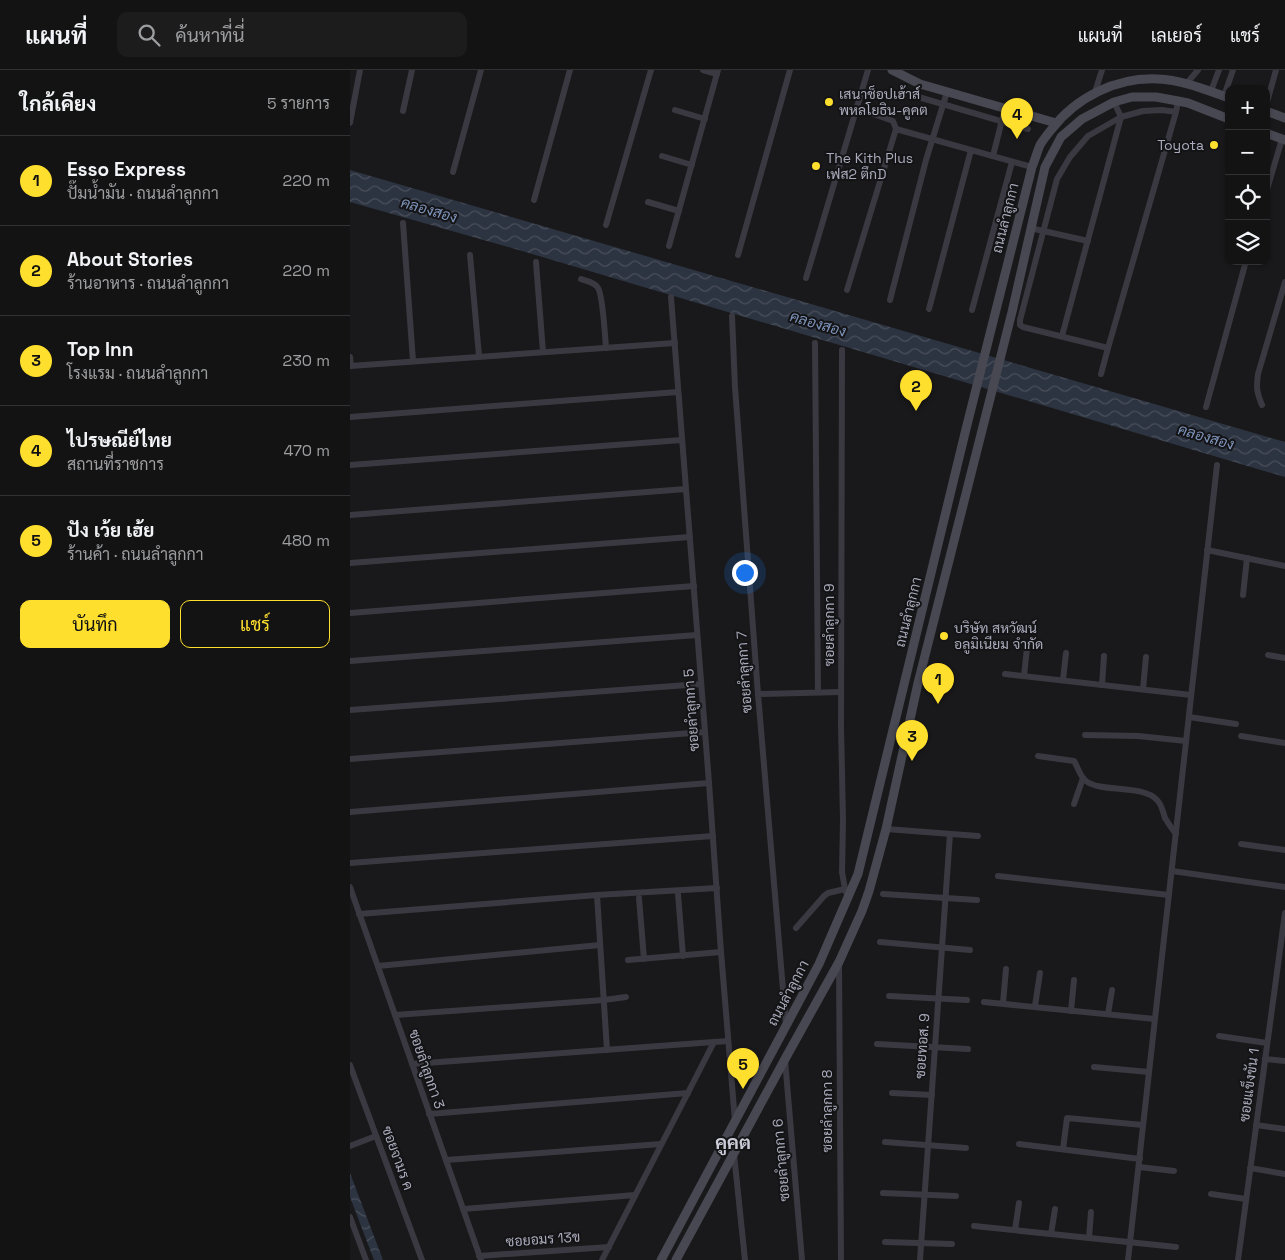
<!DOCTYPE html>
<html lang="th">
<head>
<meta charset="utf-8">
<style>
	:root { --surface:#131314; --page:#1c1c1d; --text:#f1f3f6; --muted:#9d9ea0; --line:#323234; --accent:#ffdf2d }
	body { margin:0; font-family:"Space Grotesk",Sarabun,sans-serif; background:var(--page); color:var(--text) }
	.controls { position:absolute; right:15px; top:15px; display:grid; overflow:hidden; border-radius:10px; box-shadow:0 1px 4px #0004 }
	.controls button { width:45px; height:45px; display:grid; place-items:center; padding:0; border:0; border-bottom:1px solid var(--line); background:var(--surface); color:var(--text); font:25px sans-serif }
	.you { position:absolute; left:394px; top:502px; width:18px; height:18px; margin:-12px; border:4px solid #fff; border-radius:50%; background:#1a73e8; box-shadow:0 0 0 8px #1a73e833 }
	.badge { display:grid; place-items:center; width:32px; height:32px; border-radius:50%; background:var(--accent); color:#111; font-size:16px; font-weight:700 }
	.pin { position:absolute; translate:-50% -41px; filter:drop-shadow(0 1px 2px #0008) }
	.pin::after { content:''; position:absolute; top:26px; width:18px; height:15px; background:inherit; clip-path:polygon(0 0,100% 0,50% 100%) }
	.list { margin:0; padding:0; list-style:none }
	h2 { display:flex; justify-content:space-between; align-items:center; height:65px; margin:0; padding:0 20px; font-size:21px }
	h2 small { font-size:16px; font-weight:400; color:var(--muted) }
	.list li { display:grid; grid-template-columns:32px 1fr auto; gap:15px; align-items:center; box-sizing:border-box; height:90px; padding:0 20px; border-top:1px solid var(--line) }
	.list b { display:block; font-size:19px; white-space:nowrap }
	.list p { margin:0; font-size:16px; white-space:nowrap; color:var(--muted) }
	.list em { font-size:16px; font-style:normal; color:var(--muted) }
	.actions { display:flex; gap:10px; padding:15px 20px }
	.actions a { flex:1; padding:11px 0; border:1px solid var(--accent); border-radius:10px; text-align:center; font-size:18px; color:var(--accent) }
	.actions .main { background:var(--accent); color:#111 }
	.icon { flex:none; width:28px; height:28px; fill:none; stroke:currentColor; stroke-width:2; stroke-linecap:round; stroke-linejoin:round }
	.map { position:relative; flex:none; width:935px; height:1190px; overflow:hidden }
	header { display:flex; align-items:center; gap:30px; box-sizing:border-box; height:70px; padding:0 25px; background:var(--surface); border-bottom:1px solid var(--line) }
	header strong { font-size:24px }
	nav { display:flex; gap:28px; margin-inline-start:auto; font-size:18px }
	.search { width:350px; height:45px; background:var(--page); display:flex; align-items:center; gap:12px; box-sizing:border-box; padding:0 18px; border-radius:10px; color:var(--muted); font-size:19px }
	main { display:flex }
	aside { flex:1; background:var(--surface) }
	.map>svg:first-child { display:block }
	.water { fill:url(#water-waves) }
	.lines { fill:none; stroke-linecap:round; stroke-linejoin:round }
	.street { stroke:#3a3941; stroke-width:6 }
	.secondary { stroke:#474851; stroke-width:9 }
	.poi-dot { fill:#ffdf2d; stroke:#141416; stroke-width:2 }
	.labels { text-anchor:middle; stroke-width:4; stroke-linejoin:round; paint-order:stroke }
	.poi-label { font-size:14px; fill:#aaacbc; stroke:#141416; text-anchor:start }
	.street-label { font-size:14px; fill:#aaacbc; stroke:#141416 }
	.water-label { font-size:15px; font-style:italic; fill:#7e93ba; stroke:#141416 }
	.district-label { font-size:19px; font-weight:bold; fill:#cbccd8; stroke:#141416 }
</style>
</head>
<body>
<header>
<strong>แผนที่</strong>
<div class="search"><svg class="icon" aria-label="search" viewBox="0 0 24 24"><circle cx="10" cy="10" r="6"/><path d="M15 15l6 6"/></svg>ค้นหาที่นี่</div>
<nav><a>แผนที่</a><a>เลเยอร์</a><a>แชร์</a></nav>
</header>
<main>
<aside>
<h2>ใกล้เคียง<small>5 รายการ</small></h2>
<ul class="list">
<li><span class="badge">1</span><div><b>Esso Express</b><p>ปั๊มน้ำมัน · ถนนลำลูกกา</p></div><em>220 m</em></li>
<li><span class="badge">2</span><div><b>About Stories</b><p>ร้านอาหาร · ถนนลำลูกกา</p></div><em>220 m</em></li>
<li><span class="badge">3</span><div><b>Top Inn</b><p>โรงแรม · ถนนลำลูกกา</p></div><em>230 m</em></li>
<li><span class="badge">4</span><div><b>ไปรษณีย์ไทย</b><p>สถานที่ราชการ</p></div><em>470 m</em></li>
<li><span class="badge">5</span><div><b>ปัง เว้ย เฮ้ย</b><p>ร้านค้า · ถนนลำลูกกา</p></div><em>480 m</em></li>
</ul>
<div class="actions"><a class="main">บันทึก</a><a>แชร์</a></div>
</aside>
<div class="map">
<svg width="935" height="1190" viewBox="0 0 935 1190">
	<defs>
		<pattern id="water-waves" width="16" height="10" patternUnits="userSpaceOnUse" patternTransform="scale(1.25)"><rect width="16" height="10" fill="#2d3441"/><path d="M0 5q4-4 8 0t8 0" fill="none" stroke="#494f5a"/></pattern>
	</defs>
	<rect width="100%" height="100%" fill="#19191b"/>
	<g class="water">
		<polygon points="0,100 935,372 935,407 162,178 0,132"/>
		<polygon points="0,1103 33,1190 24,1190 0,1127"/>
	</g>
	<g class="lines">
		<g class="street">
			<polyline points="353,0 367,4"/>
			<polyline points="837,13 848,0"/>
			<polyline points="861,21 869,0"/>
			<polyline points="745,22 752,0"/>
			<polyline points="565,26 678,59"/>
			<polyline points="874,26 883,0"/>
			<polyline points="916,36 926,0"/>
			<polyline points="325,40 355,49"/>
			<polyline points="53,41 62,0"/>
			<polyline points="826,42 812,40 793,41 771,47 738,66 720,87 707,109 670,250 670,255 673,257 758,278 826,42 828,31"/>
			<polyline points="0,53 10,0"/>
			<polyline points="546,59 682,97"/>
			<polyline points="312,86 342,95"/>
			<polyline points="643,86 655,38"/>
			<polyline points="103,102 131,0"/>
			<polyline points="916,123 932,69"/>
			<polyline points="184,130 220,0"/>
			<polyline points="298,132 329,141"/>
			<polyline points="53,153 63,291"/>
			<polyline points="256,155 301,0"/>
			<polyline points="680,158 738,171"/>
			<polyline points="319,176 368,0"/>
			<polyline points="120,185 129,286"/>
			<polyline points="388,185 440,0"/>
			<polyline points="186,192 193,282"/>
			<polyline points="456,208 518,0"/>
			<path d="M231,209c5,2 14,3 17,9 5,8 7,48 8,60"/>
			<polyline points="497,220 546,59 543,51 507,38"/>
			<polyline points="321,227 359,713 371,882 385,1051"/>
			<polyline points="540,230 576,90 597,22"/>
			<polyline points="579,239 621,80"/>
			<polyline points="622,240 662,92"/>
			<polyline points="382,246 385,317 408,624 436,955"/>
			<polyline points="712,266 771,47 764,32"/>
			<polyline points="465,273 468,622"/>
			<polyline points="492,280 491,656 493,750 492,802 495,819 498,828"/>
			<polyline points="0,287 1,296"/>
			<polyline points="0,296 325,273"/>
			<polyline points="751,304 758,278"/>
			<path d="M912,335c-5,-12 -6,-17 -4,-31l27,-92"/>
			<polyline points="856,337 896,191"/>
			<polyline points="0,347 328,322"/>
			<polyline points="0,395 332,370"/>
			<polyline points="0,445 336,419"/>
			<polyline points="857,480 935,496"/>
			<polyline points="0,493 340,467"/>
			<polyline points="893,525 897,488"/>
			<polyline points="0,543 344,516"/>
			<polyline points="918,585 935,588"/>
			<polyline points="0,591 347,565"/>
			<polyline points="655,604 841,625"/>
			<polyline points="674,606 677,578"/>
			<polyline points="713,610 716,583"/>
			<polyline points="752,615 754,586"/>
			<polyline points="793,619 796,587"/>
			<polyline points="408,624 491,622"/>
			<polyline points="0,640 351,614"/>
			<polyline points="839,647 886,654"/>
			<polyline points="735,665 788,666 836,671"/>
			<polyline points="891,666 935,673"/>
			<path d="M688,686l36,5c4,6 6,16 12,20 15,12 57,3 71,19 5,5 6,12 8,18 3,5 7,11 11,16"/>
			<polyline points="0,689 355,662"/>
			<polyline points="724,734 733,708"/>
			<polyline points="0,742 359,713"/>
			<polyline points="536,759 628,766"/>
			<polyline points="891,774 935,780"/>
			<polyline points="0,793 363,766"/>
			<polyline points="822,801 935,817"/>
			<polyline points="648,806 819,825"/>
			<polyline points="0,817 131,1190"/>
			<polyline points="328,824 333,886"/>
			<polyline points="533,824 627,830"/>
			<polyline points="247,825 257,980"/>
			<polyline points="289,828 294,889"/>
			<polyline points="9,844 247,825 367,818"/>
			<polyline points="446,858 474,826 478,823 495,819"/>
			<polyline points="530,872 620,880"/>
			<polyline points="278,890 371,882"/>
			<polyline points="489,894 491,1190"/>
			<polyline points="28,896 250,875"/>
			<polyline points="539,926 617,930"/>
			<polyline points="634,932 805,949"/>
			<polyline points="653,933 656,899"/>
			<polyline points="685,936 690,903"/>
			<polyline points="721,941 724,910"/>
			<polyline points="758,944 762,920"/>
			<polyline points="45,945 254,930 276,927"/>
			<polyline points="869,966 917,973"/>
			<polyline points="527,974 618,979"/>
			<polyline points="915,989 935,991"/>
			<polyline points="435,990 452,1190"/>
			<polyline points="62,994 378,971"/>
			<polyline points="0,995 72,1190"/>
			<polyline points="744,997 799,1002"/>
			<polyline points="542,1023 582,1025"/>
			<polyline points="79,1044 338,1023"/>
			<polyline points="906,1055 935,1059"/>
			<polyline points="535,1072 616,1078"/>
			<polyline points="669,1074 790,1089"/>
			<polyline points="0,1076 26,1066"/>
			<polyline points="713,1079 717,1048 793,1055"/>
			<polyline points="384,1084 395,1190"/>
			<polyline points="96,1090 311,1074"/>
			<polyline points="789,1097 824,1101"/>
			<polyline points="900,1098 935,1104"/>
			<polyline points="533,1123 606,1126"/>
			<polyline points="861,1124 896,1129"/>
			<polyline points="113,1139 285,1125"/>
			<polyline points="0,1147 16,1190"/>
			<polyline points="624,1156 826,1177"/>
			<polyline points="665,1160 669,1133"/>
			<polyline points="701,1164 705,1139"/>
			<polyline points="739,1168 741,1142"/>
			<polyline points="535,1172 602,1174"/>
			<polyline points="129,1186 259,1177"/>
			<polyline points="252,1190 364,972"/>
			<polyline points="570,1190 600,764"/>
			<polyline points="778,1190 867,395"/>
			<polyline points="888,1190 935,843"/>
		</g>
		<g class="secondary">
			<polyline points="542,0 570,14 706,53"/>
			<polyline points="916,41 935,48"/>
			<polyline points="916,63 935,70"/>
			<path d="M311,1190l158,-296 39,-90 108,-445 66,-262c3,-7 5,-15 8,-22 3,-5 7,-10 11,-15 25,-33 66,-53 107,-51 25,1 48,11 71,19"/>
			<polyline points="326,1190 435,989 489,892 512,841 519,821 536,759 568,613 662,242 695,97 711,67 732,49 764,32 782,27 806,27 828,31 838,33 879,49"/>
		</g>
	</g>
	<g class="poi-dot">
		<circle cx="479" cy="32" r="5"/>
		<circle cx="864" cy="75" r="5"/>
		<circle cx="466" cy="96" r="5"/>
		<circle cx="594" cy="566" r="5"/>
	</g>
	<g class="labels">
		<g class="poi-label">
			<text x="489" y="29">เสนาช็อปเฮ้าส์<tspan x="489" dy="16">พหลโยธิน-คูคต</tspan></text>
			<text x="854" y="80" text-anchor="end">Toyota</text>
			<text x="476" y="93">The Kith Plus<tspan x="476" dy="16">เฟส2 ตึกD</tspan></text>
			<text x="604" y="563">บริษัท สหวัฒน์<tspan x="604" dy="16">อลูมิเนียม จำกัด</tspan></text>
		</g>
		<g class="street-label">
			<text transform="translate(655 148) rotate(-76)" y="5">ถนนลำลูกกา</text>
			<text transform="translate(558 542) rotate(-76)" y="5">ถนนลำลูกกา</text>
			<text transform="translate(479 555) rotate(-90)" y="5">ซอยลำลูกกา 9</text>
			<text transform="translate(394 602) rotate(-94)" y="5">ซอยลำลูกกา 7</text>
			<text transform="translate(341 640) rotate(-94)" y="5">ซอยลำลูกกา 5</text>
			<text transform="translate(438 923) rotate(-62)" y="5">ถนนลำลูกกา</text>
			<text transform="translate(572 976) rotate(-86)" y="5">ซอยทอส. 9</text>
			<text transform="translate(77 999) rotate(71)" y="5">ซอยลำลูกกา 3</text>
			<text transform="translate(899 1015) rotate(-82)" y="5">ซอยแข็งขัน 1</text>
			<text transform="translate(477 1041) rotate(-90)" y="5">ซอยลำลูกกา 8</text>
			<text transform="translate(48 1088) rotate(70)" y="5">ซอยจามร ค</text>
			<text transform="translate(431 1090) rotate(-95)" y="5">ซอยลำลูกกา 6</text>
			<text transform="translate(193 1169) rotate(-4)" y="5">ซอยอมร 13ข</text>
		</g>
		<g class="water-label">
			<text transform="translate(79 140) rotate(16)" y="5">คลองสอง</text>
			<text transform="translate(468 254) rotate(16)" y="5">คลองสอง</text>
			<text transform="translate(856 367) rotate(16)" y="5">คลองสอง</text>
		</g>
		<g class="district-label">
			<text x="383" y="1079">คูคต</text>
		</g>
	</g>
</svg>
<div class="controls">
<button>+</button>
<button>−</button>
<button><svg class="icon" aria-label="locate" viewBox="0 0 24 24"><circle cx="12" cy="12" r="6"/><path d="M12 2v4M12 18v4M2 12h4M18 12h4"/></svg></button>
<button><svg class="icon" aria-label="layers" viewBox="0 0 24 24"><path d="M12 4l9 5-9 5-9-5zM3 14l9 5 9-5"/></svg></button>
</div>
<div class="you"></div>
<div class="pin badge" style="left:588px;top:634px">1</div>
<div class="pin badge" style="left:566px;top:341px">2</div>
<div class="pin badge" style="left:562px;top:691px">3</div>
<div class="pin badge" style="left:667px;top:69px">4</div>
<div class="pin badge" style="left:393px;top:1019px">5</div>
</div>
</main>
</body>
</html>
